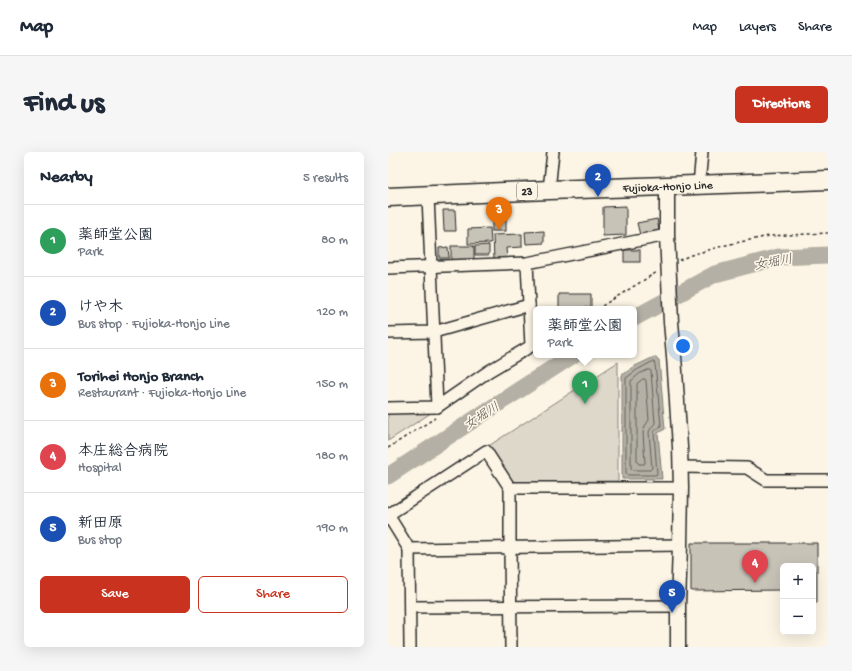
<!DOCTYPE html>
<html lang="en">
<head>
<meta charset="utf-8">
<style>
	:root { --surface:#fff; --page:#f6f6f7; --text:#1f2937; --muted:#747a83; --line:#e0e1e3; --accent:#c8321e }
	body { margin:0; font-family:"Gochi Hand","Klee One",sans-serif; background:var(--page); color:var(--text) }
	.controls { position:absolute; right:12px; bottom:12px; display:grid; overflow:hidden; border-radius:6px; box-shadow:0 4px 16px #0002 }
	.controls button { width:36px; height:36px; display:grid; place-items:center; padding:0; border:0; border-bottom:1px solid var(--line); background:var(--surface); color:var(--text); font:20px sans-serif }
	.you { position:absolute; left:295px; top:194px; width:14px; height:14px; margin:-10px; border:3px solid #fff; border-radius:50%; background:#1a73e8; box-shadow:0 0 0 6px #1a73e833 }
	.badge { display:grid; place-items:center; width:26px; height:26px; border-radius:50%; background:var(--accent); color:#fff; font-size:13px; font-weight:700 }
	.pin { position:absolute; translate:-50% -33px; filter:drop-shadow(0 1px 2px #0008) }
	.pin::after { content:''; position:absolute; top:21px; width:14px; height:12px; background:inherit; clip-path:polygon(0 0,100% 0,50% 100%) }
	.popup { position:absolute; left:145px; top:154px; width:104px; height:52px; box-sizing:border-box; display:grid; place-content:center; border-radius:6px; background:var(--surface); filter:drop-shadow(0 1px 3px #0005); font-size:13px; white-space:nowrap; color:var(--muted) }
	.popup b { font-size:15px; color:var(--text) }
	.popup::after { content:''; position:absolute; left:50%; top:100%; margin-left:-8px; border:8px solid transparent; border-top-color:var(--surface) }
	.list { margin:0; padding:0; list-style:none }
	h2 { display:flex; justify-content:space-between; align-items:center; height:52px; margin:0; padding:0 16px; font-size:17px }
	h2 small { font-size:13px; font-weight:400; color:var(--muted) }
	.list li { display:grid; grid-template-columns:26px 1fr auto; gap:12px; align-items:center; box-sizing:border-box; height:72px; padding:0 16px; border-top:1px solid var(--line) }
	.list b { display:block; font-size:15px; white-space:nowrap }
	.list p { margin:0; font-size:13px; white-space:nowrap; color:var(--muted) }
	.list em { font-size:13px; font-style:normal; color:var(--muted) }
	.actions { display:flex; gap:8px; padding:12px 16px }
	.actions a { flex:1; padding:9px 0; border:1px solid var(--accent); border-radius:6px; text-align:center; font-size:14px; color:var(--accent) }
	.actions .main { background:var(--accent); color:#fff }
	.map { position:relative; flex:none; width:440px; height:495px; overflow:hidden; border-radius:6px }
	header { display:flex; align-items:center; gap:24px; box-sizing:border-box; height:56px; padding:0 20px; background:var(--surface); border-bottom:1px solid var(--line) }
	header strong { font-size:19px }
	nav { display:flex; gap:22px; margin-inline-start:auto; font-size:14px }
	.intro { display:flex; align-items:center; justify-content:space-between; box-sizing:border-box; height:96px; padding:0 24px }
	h1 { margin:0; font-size:28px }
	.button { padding:10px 18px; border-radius:6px; background:var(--accent); color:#fff; font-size:14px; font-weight:700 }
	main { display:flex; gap:24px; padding:0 24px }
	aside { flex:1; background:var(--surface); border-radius:6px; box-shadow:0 4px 16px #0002 }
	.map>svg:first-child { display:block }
	.green { fill:#ded8ca; stroke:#84827a }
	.water { fill:#b4b0a5; stroke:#7d7b74 }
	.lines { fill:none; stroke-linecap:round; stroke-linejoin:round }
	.shore { stroke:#62605c; stroke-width:1 }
	.river { stroke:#b4b0a5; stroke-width:17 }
	.building { fill:#c8c3b7; stroke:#2b2b2b }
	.minor-casing { stroke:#2b2b2b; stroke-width:14 }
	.tertiary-casing { stroke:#2b2b2b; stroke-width:17 }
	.primary-casing { stroke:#2b2b2b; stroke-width:21 }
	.path { stroke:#2b2b2b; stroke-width:1.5; stroke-dasharray:3 3; stroke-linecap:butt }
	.minor { stroke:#fcf5e5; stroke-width:11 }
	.tertiary { stroke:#fcf5e5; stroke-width:14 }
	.primary { stroke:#fcf5e5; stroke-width:18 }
	.labels { text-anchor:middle; stroke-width:3.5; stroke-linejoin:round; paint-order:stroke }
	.shield { fill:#fcf5e5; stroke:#6a6863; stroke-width:1 }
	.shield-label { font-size:11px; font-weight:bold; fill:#2b2b2b }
	.street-label { font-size:12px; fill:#2b2b2b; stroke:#fcf5e5 }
	.water-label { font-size:13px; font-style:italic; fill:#545350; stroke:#fcf5e5 }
</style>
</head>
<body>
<header>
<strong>Map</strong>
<nav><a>Map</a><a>Layers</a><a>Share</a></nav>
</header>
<div class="intro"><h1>Find us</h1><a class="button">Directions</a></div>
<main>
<aside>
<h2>Nearby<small>5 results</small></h2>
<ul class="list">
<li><span class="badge" style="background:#2e9e5b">1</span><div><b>薬師堂公園</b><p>Park</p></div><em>80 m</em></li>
<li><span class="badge" style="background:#1a4fb4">2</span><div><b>けや木</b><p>Bus stop · Fujioka-Honjo Line</p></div><em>120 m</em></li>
<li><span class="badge" style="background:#e8710a">3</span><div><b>Torihei Honjo Branch</b><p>Restaurant · Fujioka-Honjo Line</p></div><em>150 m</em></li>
<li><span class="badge" style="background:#e0444e">4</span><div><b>本庄総合病院</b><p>Hospital</p></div><em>180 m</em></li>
<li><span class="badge" style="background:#1a4fb4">5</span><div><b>新田原</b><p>Bus stop</p></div><em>190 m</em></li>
</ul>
<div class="actions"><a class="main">Save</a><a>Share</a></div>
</aside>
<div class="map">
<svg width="440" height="495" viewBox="0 0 440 495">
	<rect width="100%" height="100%" fill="#fcf5e5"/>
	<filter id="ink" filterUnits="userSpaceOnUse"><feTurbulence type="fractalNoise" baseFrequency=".025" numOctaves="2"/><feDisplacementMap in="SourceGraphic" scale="8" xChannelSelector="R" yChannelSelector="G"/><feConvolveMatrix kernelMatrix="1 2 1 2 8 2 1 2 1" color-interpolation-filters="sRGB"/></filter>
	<g filter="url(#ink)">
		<g class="green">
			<polygon points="230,210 230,329 122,330 99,295"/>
			<polygon points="46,259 0,289 0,260"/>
		</g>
		<polygon class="water" points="266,205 271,208 277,277 270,281 274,327 234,327 234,223 247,214"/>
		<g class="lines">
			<g class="shore">
				<path d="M264,210h2l1,2 6,61c-1,4 -6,3 -7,8l3,41 -2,1h-27l-2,-2v-95l11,-8z"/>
				<polygon points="260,218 262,218 263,219 267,271 263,276 261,280 264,316 262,318 245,318 243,316 243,229 251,222"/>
				<polygon points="255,227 257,227 258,229 261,268 257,274 255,280 257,311 256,312 251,312 249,310 249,232"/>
			</g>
			<g class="river">
				<polyline points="246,166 327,122 391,105 440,103"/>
				<polyline points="0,324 105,255 185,203"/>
			</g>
		</g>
		<g class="building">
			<polygon points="238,54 238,83 215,84 215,55"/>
			<polygon points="55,58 67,58 68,79 56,79"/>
			<rect x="104" y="64" width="14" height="15"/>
			<polygon points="269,67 271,78 252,83 249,71"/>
			<polygon points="102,76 103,91 80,92 80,77"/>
			<polygon points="156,79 156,91 138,92 137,80"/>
			<polygon points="134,82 134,95 118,96 119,107 106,107 105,83"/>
			<polygon points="101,93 101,103 87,103 87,94"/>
			<rect x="63" y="94" width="23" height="14"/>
			<polygon points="60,95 61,106 51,106 51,96"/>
			<rect x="236" y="98" width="16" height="12"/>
			<polygon points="171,142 203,142 203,155 185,156 185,157 171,157"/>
			<polygon points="303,391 429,391 429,451 425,451 425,414 395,414 395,438 303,439"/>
		</g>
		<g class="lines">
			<g class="minor-casing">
				<g id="minor">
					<polyline points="311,33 314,0"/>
					<polyline points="161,38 165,0"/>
					<polyline points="40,44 49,255"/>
					<polyline points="0,116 139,111 279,83"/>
					<polyline points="0,181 46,180 141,153"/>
					<polyline points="0,256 49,255 101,219 143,194 139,111"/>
					<polyline points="292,315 359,316 378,328 440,328"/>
					<polyline points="21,397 292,393"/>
					<polyline points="22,455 290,454"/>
					<polyline points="22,495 21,397 0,363 98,299 122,336"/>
					<polyline points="123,495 122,396 122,336 293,336"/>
				</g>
			</g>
			<g class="tertiary-casing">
				<polyline id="tertiary" points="279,34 279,83 283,170 286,204 292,295 293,336 292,393 290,454 290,495"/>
			</g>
			<g class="primary-casing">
				<g id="primary">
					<path id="s1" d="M0,45l161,-7 118,-4 161,-6"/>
				</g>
			</g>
			<g class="path">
				<polyline points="291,108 303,103 338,93 381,84 440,81"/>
				<polyline points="209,157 269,120"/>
				<polyline points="0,296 47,266"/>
			</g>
			<use href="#minor" class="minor"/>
			<use href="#tertiary" class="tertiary"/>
			<use href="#primary" class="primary"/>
		</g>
	</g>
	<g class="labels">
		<rect class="shield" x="129" y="30" width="20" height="18" rx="3"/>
		<g class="shield-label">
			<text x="139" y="43">23</text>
		</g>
		<g class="street-label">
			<text dy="4" stroke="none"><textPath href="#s1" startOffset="280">Fujioka-Honjo Line</textPath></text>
		</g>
		<g class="water-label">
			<text transform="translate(385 109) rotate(-10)" y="5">女堀川</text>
			<text transform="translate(93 263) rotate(-33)" y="5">女堀川</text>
		</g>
	</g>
</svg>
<div class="controls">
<button>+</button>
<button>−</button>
</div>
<div class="you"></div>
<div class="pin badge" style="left:197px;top:252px;background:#2e9e5b">1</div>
<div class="popup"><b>薬師堂公園</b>Park</div>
<div class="pin badge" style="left:210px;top:45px;background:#1a4fb4">2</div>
<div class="pin badge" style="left:111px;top:78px;background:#e8710a">3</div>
<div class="pin badge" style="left:367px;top:431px;background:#e0444e">4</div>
<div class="pin badge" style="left:284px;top:461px;background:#1a4fb4">5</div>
</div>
</main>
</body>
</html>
